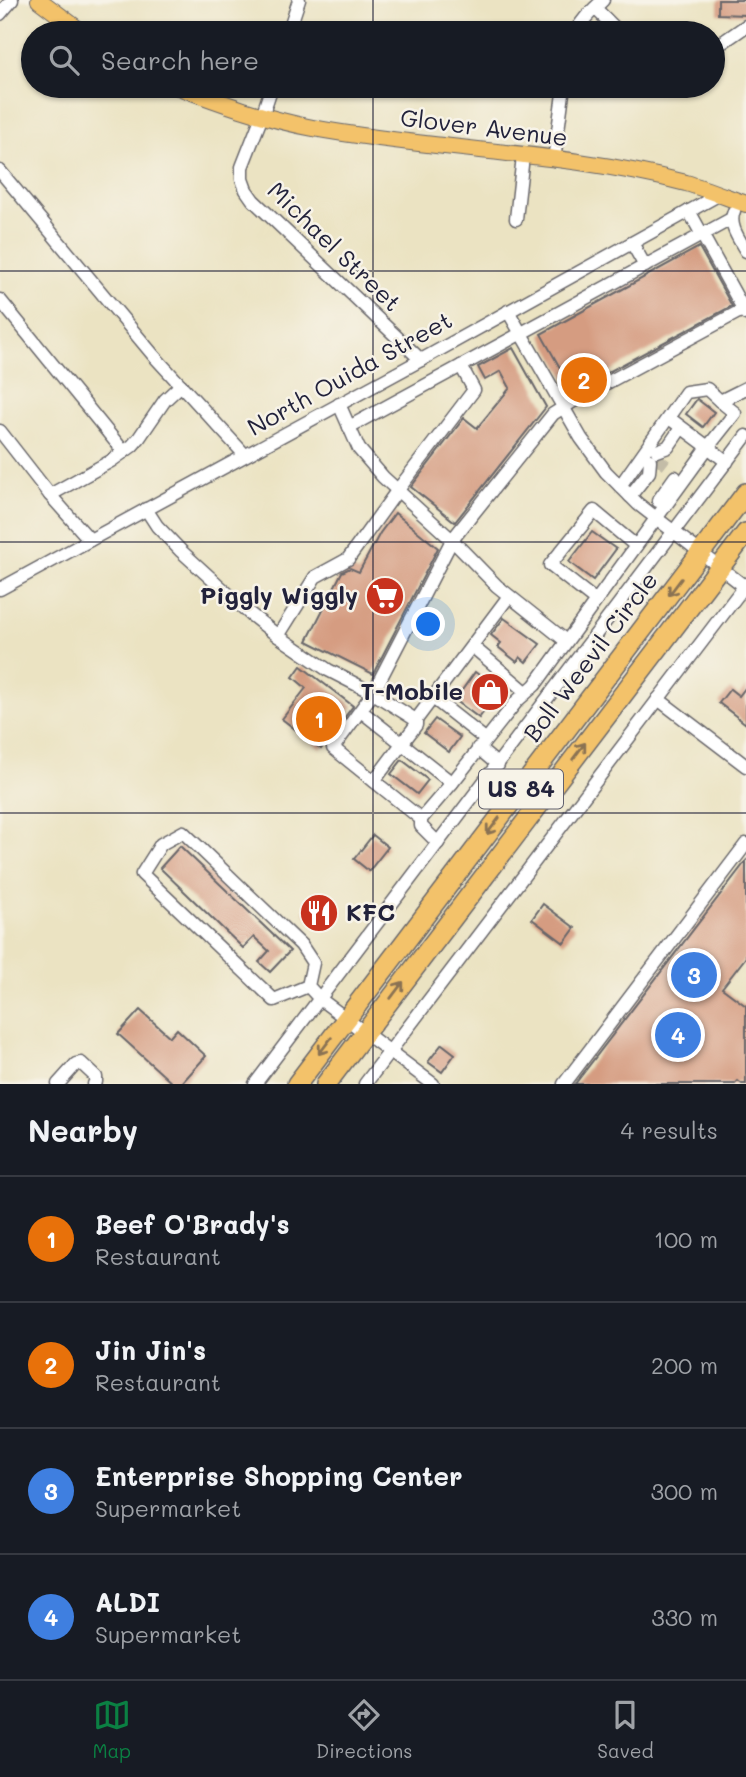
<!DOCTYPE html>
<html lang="en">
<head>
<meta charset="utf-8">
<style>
	:root { --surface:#171b24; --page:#242831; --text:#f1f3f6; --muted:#9ea1a6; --line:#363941; --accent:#0b8043 }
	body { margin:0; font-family:Mali,sans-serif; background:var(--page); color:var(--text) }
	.you { position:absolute; left:429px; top:625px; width:24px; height:24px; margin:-18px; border:5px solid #fff; border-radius:50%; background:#1a73e8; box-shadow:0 0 0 10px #1a73e833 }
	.badge { display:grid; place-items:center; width:46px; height:46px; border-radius:50%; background:var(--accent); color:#fff; font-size:23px; font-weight:700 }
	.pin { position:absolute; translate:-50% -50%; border:4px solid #fff; box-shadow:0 2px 7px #0006 }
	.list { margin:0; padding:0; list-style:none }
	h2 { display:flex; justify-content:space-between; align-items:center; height:91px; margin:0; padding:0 28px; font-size:30px }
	h2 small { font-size:23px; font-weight:400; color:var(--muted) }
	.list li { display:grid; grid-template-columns:46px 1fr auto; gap:21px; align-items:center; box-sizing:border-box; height:126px; padding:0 28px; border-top:2px solid var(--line) }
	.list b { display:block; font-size:26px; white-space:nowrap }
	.list p { margin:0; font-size:23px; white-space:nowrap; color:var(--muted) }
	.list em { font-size:23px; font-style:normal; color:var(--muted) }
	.icon { flex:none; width:38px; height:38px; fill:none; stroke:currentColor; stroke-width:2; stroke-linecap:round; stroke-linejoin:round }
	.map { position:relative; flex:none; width:746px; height:1084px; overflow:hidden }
	.search { position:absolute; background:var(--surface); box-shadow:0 2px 5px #0004; left:21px; right:21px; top:21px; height:77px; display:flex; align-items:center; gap:18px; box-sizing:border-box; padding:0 24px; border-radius:38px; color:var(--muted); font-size:26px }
	.sheet { height:595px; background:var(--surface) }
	nav { display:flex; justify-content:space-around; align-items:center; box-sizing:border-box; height:98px; border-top:2px solid var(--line); background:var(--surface); font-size:19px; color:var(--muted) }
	nav a { display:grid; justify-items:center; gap:4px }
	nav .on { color:var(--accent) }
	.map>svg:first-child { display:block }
	.building { fill:#d59c81 }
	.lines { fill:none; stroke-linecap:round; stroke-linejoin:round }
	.minor-tunnel { stroke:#c3bca7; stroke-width:12; stroke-dasharray:12 6; stroke-linecap:butt }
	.minor-casing { stroke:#68666a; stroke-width:15 }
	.major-casing { stroke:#68666a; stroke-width:18 }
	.highway-casing { stroke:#68666a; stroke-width:22 }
	.minor { stroke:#fff; stroke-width:12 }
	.major { stroke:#f3c26a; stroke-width:16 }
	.highway { stroke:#f3c26a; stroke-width:19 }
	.oneway { stroke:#8a7252 }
	.grid { fill:none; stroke:#22223b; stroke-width:2; stroke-opacity:0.55 }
	.labels { text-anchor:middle; stroke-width:5; stroke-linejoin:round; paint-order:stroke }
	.shield { fill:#f7f3e8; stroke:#62616f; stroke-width:2 }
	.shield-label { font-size:23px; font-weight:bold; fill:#22223b }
	.street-label { font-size:24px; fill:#22223b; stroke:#f7f3e8 }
	.poi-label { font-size:24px; font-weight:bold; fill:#22223b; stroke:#f7f3e8; text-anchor:end }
</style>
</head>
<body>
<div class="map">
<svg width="746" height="1084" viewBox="0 0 746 1084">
	<rect width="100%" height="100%" fill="#f7f3e8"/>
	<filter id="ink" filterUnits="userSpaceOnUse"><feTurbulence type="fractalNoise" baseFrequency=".0143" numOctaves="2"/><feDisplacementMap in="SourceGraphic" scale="14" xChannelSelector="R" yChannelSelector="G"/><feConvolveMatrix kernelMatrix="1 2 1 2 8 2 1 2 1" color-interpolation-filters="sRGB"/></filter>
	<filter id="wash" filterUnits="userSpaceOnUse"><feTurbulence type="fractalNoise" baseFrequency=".00686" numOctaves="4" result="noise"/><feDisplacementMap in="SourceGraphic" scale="28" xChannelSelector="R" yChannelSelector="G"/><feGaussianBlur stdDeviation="1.57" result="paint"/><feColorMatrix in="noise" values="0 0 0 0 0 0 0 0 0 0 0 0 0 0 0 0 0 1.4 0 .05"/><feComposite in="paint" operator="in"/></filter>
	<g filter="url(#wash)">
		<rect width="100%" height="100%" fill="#ebe3c2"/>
		<g id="blocks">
			<g class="building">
				<polygon points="718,0 746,0 746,15 718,14"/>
				<polygon points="699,247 732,306 573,391 541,334"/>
				<polygon points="513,348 546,407 455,522 411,487 464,418 477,428 510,388 501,371 485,380 478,367"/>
				<polygon points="697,399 714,412 703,427 686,414"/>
				<polygon points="395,513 438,548 373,674 307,641 342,572 350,568 359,572 380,533"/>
				<polygon points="592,532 616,549 593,580 569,562"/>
				<polygon points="504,618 540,644 526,662 520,657 517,662 498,647 501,643 491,635"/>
				<polygon points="301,666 353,706 321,749 282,719 306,688 293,677"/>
				<polygon points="475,672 500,690 479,718 455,700"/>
				<polygon points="746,687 746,724 719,703 730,689 739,696"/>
				<polygon points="435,719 460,737 449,752 424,733"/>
				<polygon points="402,760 428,780 417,794 391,774"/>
				<polygon points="373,835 388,847 369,871 354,859"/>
				<polygon points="180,846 290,951 270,972 259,962 269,951 254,937 243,948 160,868"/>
				<polygon points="746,861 746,957 722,988 746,1006 746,1084 742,1084 738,1081 735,1084 575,1084"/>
				<polygon points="315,899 333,914 322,927 304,913"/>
				<polygon points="543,904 575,928 564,943 532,919"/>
				<polygon points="140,1010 170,1037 177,1029 206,1056 181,1084 173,1084 118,1034"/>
				<polygon points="442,1044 455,1054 442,1072 428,1062"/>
			</g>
		</g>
	</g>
	<g filter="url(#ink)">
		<use href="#blocks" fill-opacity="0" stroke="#68666a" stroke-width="2"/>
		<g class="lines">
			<polyline class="minor-tunnel" points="658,466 665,457"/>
			<g class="minor-casing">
				<g id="minor">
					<polyline points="595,8 620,33"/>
					<polyline points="0,14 12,0"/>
					<polyline points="288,33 299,0"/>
					<path d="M575,33c6,-13 18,-23 28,-33"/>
					<polyline points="713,45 723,42 746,26"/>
					<polyline points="272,86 262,116 242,167 242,179 246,190 253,200 421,360"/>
					<polyline points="554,160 564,86"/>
					<polyline points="0,171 154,356 245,455"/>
					<polyline points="689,211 746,314"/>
					<path d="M734,211c-6,14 5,28 12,40"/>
					<polyline points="516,219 523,156"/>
					<polyline points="632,243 645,266"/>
					<polyline points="0,300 124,452"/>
					<polyline points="508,311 581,438 606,472 638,504 744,586"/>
					<polyline points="339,404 359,449 383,477 452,540 497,586 566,641"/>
					<polyline points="669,418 708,447 735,413 720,401"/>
					<polyline points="349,427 731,219"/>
					<polyline points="0,431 50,495 90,540"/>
					<polyline points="657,451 668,447 681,428"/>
					<polyline points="620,486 686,392 707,389 720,401 746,388"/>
					<polyline points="50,495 111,461 132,446 139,438 165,400 181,385"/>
					<polyline points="630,496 649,472 650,460"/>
					<polyline points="658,501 675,477"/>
					<polyline points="146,509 157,526 181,551 250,614 278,636 328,670 373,693 416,720 416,725 374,781"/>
					<polyline points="0,589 421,360 720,194"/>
					<polyline points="596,601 550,565 594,511 636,546"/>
					<polyline points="278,636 315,577 348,559 397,491 474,390 461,366"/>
					<polyline points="472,646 526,692"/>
					<polyline points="433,698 485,739"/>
					<polyline points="658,699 746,766"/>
					<polyline points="361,711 452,783"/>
					<polyline points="416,720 509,596"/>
					<polyline points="478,748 498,765"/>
					<polyline points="421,819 333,748 373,693 452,540 553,414 577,399 746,308"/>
					<polyline points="438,843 421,826 421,819 452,783 517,701 535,685 708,447 727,462"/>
					<polyline points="308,986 274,1000 142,874 161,844 183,832 301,945 313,963 308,986 320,999 433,1084"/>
					<polyline points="58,1084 76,1064 81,1063 96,1077 96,1082 94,1084"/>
					<polyline points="255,1084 746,436"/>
					<polyline points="365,1084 746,584"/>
					<polyline points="564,1084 746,844"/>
				</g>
			</g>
			<g class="major-casing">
				<g id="major">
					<polyline points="39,0 83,33"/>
					<path d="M176,86c45,17 90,33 137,42 123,23 251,23 373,55 20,6 40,14 60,21"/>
				</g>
			</g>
			<g class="highway-casing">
				<g id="highway">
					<polyline points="297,1084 746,493"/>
					<polyline points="326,1084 746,533"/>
				</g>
			</g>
			<use href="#minor" class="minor"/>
			<use href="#major" class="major"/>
			<use href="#highway" class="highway"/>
		</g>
		<defs><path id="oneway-shaft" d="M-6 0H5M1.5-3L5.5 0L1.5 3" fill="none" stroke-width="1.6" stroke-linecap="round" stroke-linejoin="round" transform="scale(1.75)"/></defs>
		<g class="oneway">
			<use href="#oneway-shaft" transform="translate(675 587) rotate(127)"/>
			<use href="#oneway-shaft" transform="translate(579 751) rotate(-53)"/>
			<use href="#oneway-shaft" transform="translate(493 826) rotate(127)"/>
			<use href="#oneway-shaft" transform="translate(397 990) rotate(-53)"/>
			<use href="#oneway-shaft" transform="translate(325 1046) rotate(127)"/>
		</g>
	</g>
	<path class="grid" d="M373,0v33M373,86v998M0,271h746M0,542h746M0,813h746"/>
	<defs>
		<g id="supermarket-disc" transform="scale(2.0125)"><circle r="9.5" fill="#c8321e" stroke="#f7f3e8"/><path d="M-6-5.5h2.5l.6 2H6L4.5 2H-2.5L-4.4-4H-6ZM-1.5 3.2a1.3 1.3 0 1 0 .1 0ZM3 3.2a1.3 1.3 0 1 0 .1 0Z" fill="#fff"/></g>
		<g id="shop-disc" transform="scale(2.0125)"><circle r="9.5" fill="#c8321e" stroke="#f7f3e8"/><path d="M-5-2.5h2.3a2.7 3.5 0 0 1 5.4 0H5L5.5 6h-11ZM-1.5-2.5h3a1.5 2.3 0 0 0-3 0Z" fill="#fff"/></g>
		<g id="restaurant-disc" transform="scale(2.0125)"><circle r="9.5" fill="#c8321e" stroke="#f7f3e8"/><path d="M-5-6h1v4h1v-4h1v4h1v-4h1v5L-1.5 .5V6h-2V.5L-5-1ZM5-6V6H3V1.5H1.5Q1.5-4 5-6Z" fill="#fff"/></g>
	</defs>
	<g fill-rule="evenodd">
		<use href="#supermarket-disc" x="385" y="596"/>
		<use href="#shop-disc" x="490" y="692"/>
		<use href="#restaurant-disc" x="319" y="913"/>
	</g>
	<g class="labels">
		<rect class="shield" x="479" y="769.5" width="84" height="39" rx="5"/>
		<g class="shield-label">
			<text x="521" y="797">US 84</text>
		</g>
		<g class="street-label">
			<text transform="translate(484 128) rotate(7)" y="8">Glover Avenue</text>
			<text transform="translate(334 247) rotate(44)" y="8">Michael Street</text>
			<text transform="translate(350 374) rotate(-29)" y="8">North Ouida Street</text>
			<text transform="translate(591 657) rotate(-53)" y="8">Boll Weevil Circle</text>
		</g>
		<g class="poi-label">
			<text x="358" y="604">Piggly Wiggly</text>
			<text x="463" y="700">T-Mobile</text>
			<text x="346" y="921" text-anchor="start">KFC</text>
		</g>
	</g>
</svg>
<div class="you"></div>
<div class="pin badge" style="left:319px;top:719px;background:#e8710a">1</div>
<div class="pin badge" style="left:584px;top:380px;background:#e8710a">2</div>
<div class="pin badge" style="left:694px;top:975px;background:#3f7fe0">3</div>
<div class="pin badge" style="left:678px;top:1035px;background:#3f7fe0">4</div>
<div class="search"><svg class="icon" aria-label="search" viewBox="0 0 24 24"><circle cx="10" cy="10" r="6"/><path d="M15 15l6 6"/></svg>Search here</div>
</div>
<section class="sheet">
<h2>Nearby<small>4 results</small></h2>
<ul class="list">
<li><span class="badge" style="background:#e8710a">1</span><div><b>Beef O'Brady's</b><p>Restaurant</p></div><em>100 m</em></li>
<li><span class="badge" style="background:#e8710a">2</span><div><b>Jin Jin's</b><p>Restaurant</p></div><em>200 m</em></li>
<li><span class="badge" style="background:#3f7fe0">3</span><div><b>Enterprise Shopping Center</b><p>Supermarket</p></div><em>300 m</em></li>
<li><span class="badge" style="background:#3f7fe0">4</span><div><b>ALDI</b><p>Supermarket</p></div><em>330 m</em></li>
</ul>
</section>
<nav>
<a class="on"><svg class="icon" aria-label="map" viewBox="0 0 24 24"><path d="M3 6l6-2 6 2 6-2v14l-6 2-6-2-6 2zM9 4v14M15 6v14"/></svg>Map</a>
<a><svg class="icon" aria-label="directions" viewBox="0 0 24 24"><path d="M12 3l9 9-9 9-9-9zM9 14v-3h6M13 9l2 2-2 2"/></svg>Directions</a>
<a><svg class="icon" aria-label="saved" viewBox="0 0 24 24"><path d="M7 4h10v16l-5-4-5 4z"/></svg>Saved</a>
</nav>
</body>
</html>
